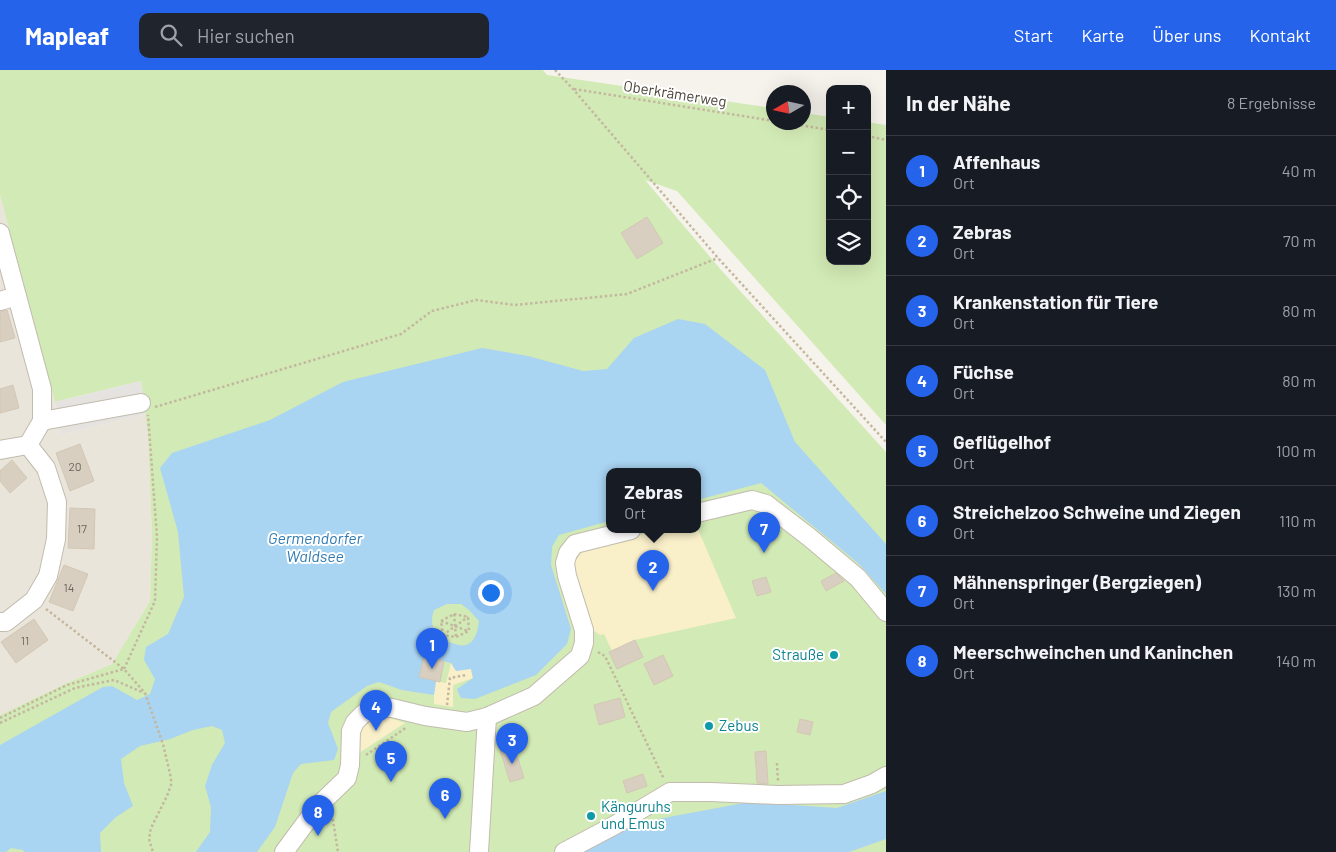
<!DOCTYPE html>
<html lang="de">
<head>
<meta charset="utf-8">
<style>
	:root { --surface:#171b24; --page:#20242c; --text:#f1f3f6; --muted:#9ea1a6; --line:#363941; --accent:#2563eb }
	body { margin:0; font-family:Barlow,sans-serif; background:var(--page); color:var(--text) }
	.controls { position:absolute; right:15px; top:15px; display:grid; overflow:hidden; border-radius:10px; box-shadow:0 5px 20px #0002 }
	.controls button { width:45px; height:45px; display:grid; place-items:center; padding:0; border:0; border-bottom:1px solid var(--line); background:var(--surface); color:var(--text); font:25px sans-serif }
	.compass { position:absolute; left:766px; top:15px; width:45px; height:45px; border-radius:50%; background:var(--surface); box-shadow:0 5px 20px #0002; rotate:261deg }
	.you { position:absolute; left:490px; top:522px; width:18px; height:18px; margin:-12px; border:4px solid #fff; border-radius:50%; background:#1a73e8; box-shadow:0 0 0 8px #1a73e833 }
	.badge { display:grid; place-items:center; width:32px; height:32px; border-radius:50%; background:var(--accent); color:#fff; font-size:16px; font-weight:700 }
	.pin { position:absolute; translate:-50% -41px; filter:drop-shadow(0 1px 2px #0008) }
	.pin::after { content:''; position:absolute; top:26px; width:18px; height:15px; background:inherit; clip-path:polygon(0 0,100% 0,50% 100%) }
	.popup { position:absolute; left:606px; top:398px; width:95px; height:65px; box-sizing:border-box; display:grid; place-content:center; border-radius:10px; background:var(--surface); filter:drop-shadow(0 1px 4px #0005); font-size:16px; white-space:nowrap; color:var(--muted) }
	.popup b { font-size:19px; color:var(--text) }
	.popup::after { content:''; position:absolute; left:50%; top:100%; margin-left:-10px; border:10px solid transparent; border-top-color:var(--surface) }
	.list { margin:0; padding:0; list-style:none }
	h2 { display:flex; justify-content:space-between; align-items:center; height:65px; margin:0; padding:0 20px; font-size:21px }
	h2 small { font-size:16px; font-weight:400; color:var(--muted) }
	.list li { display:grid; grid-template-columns:32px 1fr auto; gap:15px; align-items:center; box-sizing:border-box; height:70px; padding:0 20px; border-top:1px solid var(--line) }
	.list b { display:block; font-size:19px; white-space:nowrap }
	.list p { margin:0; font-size:16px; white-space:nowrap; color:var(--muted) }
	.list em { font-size:16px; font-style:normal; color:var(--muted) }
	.icon { flex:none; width:28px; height:28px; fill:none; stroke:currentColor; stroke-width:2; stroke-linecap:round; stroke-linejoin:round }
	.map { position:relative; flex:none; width:886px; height:782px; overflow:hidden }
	header { display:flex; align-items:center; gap:30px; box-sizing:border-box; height:70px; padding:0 25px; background:var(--accent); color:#fff }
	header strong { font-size:24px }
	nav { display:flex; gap:28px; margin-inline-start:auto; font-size:18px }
	.search { width:350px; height:45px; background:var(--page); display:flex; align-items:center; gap:12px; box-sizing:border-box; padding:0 18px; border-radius:10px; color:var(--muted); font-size:19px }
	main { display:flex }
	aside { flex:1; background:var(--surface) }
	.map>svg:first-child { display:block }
	.residential { fill:#eae5da }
	.green { fill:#d2eab5; fill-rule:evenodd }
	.sand { fill:#f9efc9 }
	.parking { fill:#e5e3e0 }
	.water { fill:#a9d4f2; fill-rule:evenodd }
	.building { fill:#d8cfc1; stroke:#d3c7b4 }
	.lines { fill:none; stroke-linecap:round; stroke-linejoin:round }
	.minor-casing { stroke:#c2bbae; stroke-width:20 }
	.path { stroke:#c4b79f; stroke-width:2.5; stroke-dasharray:2.5 2.5; stroke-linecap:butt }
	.minor { stroke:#fff; stroke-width:18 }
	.culture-dot { fill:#0f9aa8; stroke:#fff; stroke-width:2 }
	.labels { text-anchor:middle; stroke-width:4; stroke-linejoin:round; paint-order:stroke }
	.number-label { font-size:12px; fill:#6e675b }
	.street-label { font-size:15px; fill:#4b4439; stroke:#fff }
	.culture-label { font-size:15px; fill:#0d838f; stroke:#fff; text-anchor:start }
	.water-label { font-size:16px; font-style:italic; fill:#2e7ab2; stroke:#fff }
</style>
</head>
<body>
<header>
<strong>Mapleaf</strong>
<div class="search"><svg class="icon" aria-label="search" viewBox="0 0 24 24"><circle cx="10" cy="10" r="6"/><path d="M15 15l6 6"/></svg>Hier suchen</div>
<nav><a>Start</a><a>Karte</a><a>Über uns</a><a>Kontakt</a></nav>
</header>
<main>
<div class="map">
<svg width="886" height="782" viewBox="0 0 886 782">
	<rect width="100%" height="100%" fill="#f6f3ec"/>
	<polygon class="residential" points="0,125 55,332 60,365 146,344 148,364 152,467 150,531 112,594 67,613 0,645"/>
	<path class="green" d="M0,0h543l4,5 226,33 1,14h30v-9l26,4v144h37v-139l19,3v300l-209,-234 -32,-11 77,91 164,181v400h-886v-137l67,-32 45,-19 38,-63 2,-64 -4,-103 -7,-53 -86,21 -55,-207zM609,402h88v58h-88z"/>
	<g class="sand">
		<polygon points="697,457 736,548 635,570 643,587 617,599 609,582 612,581 604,564 600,565 590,558 574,493 583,480 659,460 697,460"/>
		<polygon points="451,593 471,599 473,608 453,615 453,637 434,634 434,625 436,611 446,613"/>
		<path d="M376,647l14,1 15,5 -49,32c0,-21 0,-27 20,-38z"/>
	</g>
	<polygon class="parking" points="141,311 146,344 60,365 55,332"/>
	<g class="water">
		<path d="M678,249l27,5 60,46 30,72 91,102v50l-27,-30 -98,-81 -64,17v-28h-88v49l-50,14 -7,12 -1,18 20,64 -4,15 -31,31 -61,24 -14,-1 -4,-9 16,-11 -2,-9 -15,2 -5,-8 -27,-6 -4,20 16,4 -2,14 -32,-5 -23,-8 -12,4 -36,26 -3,11 10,26 -4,11 -33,4 -8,9 -18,54 -18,25h-61l14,-20 1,-25 -6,-21 7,-21 13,-22 -3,-13 -10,-4 -19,4 -23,9 -30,7 -19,13 3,24 9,23 -17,11 -16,16 1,19h-77l-1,-2 -12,-2 -5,4h-6v-107l103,-58 9,-1 25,14 13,-6 5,-15 -11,-19 2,-13 22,-13 16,-37 -6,-65 -18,-64 12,-15 98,-33 73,-38 139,-34 46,8 55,15 24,-2 27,-31zM447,534h14l7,5 11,12c-2,17 -8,30 -27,22 -16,-6 -24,-16 -18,-33z"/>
		<polygon points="886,721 886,769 849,782 584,782 637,753 749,732 837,738"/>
	</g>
	<g class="building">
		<polygon points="647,147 663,173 637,189 621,163"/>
		<polygon points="7,240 15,268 0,272 0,241"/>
		<polygon points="13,315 19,338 0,343 0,319"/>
		<polygon points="80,374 94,411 70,421 56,383"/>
		<polygon points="12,390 27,408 10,423 0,411 0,401"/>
		<polygon points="70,438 95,439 94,479 68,478"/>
		<polygon points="64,495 88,504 73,541 49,532"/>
		<polygon points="836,503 844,511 826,521 821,511"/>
		<polygon points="766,507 771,522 757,526 752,511"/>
		<polygon points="34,549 48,570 16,593 1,572"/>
		<polygon points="635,570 643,587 617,599 609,582"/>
		<polygon points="663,585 673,606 654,615 644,594"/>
		<polygon points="424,587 444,591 440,612 419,607"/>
		<polygon points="620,628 625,647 599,655 594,635"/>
		<polygon points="800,649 813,652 810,665 797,662"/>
		<polygon points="514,676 524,708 510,712 500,680"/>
		<polygon points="766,681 768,714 757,713 755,682"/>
		<polygon points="643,704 647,716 627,723 623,711"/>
	</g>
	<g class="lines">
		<g class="minor-casing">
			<g id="minor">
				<polyline points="0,163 42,319 42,351 28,375"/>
				<polyline points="0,231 17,226"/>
				<polyline points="42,351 141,333"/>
				<polyline points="0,380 28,375 46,398 57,432 56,469 48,506 34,530 6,552 0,552"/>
				<polyline points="697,443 752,430 766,434 809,467 858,508 886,542"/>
				<polyline points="284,782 318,736 347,708 350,695 351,661 355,652 363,644 376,637 392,638 425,646 467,652 487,647 534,626 580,586 584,573 584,560 567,506 565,493 568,483 575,474 631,460"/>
				<polyline points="479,782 487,647"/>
				<polyline points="564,782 615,755 670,722 711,722 778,725 844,724 872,714 886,706"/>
			</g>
		</g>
		<g class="path">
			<polyline points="555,0 573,19 718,188 886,372"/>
			<polyline points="574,19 774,51"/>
			<polyline points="781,52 830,60"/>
			<polyline points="867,66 886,70"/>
			<polyline points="155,337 401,264 432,241 476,230 515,235 627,224 718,188"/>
			<polyline points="46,539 124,599 145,623 163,674 171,708 171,715 167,726 151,758 149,769 153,782"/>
			<polygon points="454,544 468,547 469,561 456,567 443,565 441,551"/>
			<polyline points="454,544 456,567"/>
			<polyline points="441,551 468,561"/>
			<polyline points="598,582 605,586 664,709"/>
			<polyline points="435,589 443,565 468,547"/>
			<polyline points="124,599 155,531 157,467 148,345"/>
			<polyline points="447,635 450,608 466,605"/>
			<polyline points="0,648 67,615 124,599"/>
			<polyline points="0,653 75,618 114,610 144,623"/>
			<polyline points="366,685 407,657"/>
			<polyline points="777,693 778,711"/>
			<polyline points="332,744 338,782"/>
		</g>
		<use href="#minor" class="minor"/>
	</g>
	<g class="culture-dot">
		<circle cx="834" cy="585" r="5"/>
		<circle cx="709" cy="656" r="5"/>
		<circle cx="591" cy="746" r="5"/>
	</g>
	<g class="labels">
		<g class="number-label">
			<text x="75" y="401">20</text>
			<text x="82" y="463">17</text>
			<text x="69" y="522">14</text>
			<text x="25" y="575">11</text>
		</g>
		<g class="street-label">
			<text transform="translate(675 24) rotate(9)" y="5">Oberkrämerweg</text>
		</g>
		<g class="culture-label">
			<text x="824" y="590" text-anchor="end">Strauße</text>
			<text x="719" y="661">Zebus</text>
			<text x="601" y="742">Känguruhs<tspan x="601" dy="17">und Emus</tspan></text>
		</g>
		<g class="water-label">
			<text x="315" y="474">Germendorfer<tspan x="315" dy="18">Waldsee</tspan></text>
		</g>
	</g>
</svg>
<div class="controls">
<button>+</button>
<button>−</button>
<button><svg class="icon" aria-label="locate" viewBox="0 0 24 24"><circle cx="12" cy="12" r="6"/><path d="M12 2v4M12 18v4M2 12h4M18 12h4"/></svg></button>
<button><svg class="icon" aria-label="layers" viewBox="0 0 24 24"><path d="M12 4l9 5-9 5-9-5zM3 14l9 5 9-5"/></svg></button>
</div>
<svg class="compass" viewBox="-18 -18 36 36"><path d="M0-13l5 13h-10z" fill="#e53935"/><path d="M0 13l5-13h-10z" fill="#9ea1a6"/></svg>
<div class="you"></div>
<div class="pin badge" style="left:432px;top:599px">1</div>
<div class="pin badge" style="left:653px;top:521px">2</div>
<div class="popup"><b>Zebras</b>Ort</div>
<div class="pin badge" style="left:512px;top:694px">3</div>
<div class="pin badge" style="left:376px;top:661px">4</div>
<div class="pin badge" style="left:391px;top:712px">5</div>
<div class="pin badge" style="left:445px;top:749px">6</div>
<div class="pin badge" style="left:764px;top:483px">7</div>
<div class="pin badge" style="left:318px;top:766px">8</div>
</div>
<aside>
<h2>In der Nähe<small>8 Ergebnisse</small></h2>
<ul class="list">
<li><span class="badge">1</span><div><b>Affenhaus</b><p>Ort</p></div><em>40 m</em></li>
<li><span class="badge">2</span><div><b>Zebras</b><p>Ort</p></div><em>70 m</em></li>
<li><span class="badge">3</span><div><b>Krankenstation für Tiere</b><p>Ort</p></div><em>80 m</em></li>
<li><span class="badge">4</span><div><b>Füchse</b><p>Ort</p></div><em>80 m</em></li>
<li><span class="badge">5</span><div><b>Geflügelhof</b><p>Ort</p></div><em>100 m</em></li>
<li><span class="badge">6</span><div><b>Streichelzoo Schweine und Ziegen</b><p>Ort</p></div><em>110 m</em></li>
<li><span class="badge">7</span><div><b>Mähnenspringer (Bergziegen)</b><p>Ort</p></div><em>130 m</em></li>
<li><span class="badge">8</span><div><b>Meerschweinchen und Kaninchen</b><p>Ort</p></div><em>140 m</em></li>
</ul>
</aside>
</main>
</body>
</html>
